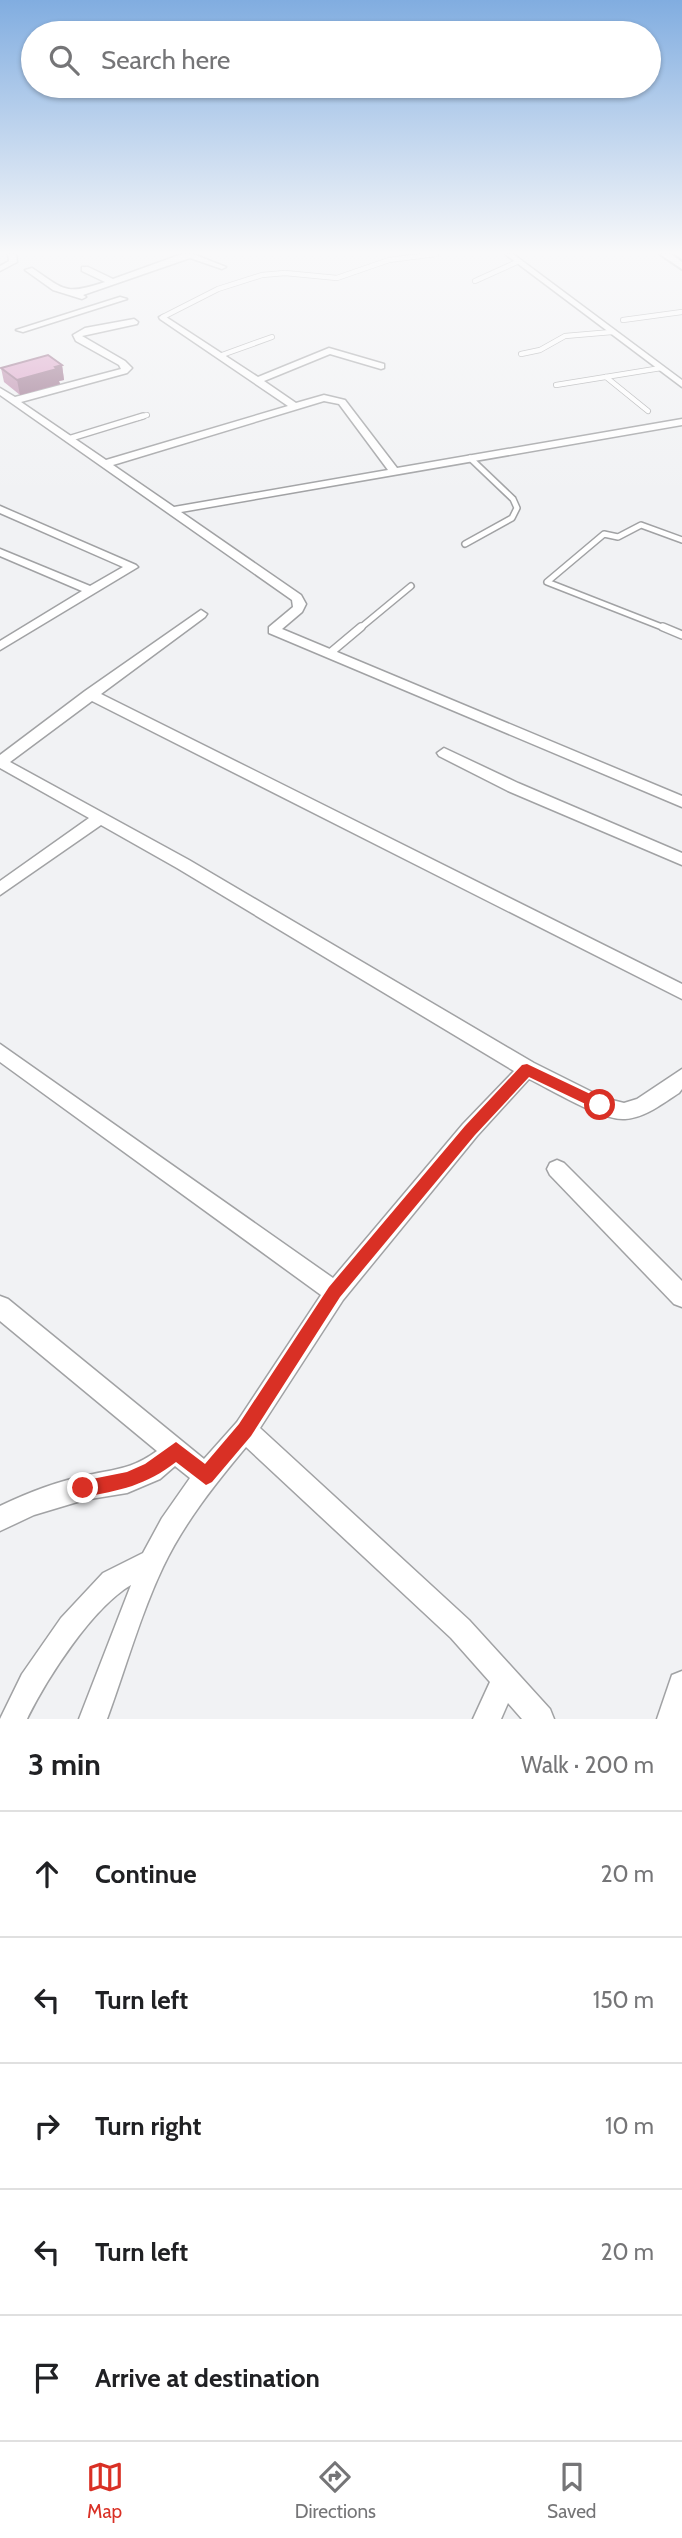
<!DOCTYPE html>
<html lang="en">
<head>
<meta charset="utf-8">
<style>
	:root { --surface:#fff; --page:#f2f2f2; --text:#202124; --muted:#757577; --line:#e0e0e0; --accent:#d93025 }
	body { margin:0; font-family:Cabin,sans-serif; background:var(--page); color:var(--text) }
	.stop { position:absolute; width:21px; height:21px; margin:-16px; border:5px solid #d93025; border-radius:50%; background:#fff }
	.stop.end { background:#d93025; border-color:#fff; box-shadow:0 2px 7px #0008 }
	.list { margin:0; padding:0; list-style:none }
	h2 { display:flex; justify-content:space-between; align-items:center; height:91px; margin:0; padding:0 28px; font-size:30px }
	h2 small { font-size:23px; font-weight:400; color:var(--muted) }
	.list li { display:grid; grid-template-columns:46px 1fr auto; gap:21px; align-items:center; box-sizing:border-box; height:126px; padding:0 28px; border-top:2px solid var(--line) }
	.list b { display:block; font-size:26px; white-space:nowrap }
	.list em { font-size:23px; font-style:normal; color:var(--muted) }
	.icon { flex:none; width:38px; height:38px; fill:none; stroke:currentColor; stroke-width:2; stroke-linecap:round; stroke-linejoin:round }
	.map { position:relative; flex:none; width:682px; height:1719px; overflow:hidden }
	.search { position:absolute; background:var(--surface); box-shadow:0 2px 5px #0004; left:21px; right:21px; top:21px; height:77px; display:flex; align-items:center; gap:18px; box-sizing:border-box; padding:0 24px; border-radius:38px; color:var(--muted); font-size:26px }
	.sheet { height:721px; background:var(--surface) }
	nav { display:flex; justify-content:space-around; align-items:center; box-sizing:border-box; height:98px; border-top:2px solid var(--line); background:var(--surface); font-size:19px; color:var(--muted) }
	nav a { display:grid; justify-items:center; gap:4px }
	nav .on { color:var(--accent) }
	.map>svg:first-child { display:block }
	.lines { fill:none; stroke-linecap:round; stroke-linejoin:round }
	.service-far2-casing { stroke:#a1a2a4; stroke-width:6 }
	.service-far1-casing { stroke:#a1a2a4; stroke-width:8 }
	.service-casing { stroke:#a1a2a4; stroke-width:10 }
	.minor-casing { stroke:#a1a2a4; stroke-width:3 }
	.tertiary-casing { stroke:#a1a2a4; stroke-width:4 }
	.service-far2 { stroke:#fff; stroke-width:4.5 }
	.service-far1 { stroke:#fff; stroke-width:5 }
	.service { stroke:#fff; stroke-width:7 }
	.minor { fill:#fff; fill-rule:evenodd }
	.tertiary { fill:#fff; fill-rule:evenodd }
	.wall { fill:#bd8cac }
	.shaded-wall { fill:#9a728c }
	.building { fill:#dca3c8; stroke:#9a728c; stroke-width:2 }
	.route { fill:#d93025 }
</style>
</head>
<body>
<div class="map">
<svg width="682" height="1719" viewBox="0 0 682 1719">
	<rect width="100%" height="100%" fill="#f1f2f4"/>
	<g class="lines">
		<g class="service-far2-casing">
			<g id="service-far2">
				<polyline points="475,281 517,262"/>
				<polyline points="163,317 218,289 262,275 285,273 337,278 389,260 436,254"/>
				<polyline points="623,320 682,312"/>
				<polyline points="521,354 540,350 565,336 612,332"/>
				<polyline points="222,355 272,337"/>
				<polyline points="606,377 648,411"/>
				<polyline points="556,385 661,368"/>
				<polyline points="137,418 147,415"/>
			</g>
		</g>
		<g class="service-far1-casing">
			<g id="service-far1">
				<polyline points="68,439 143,416"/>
				<polyline points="465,544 512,518 517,508 513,499 470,458"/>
				<polyline points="359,629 411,586"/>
				<polyline points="667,629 547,582 604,534 618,537 641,525 682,540"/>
			</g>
		</g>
		<g class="service-casing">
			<g id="service">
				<polyline points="663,627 682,635"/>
				<polyline points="330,653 361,627"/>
			</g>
		</g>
		<g class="minor-casing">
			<g id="minor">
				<polygon points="8,254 16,254 17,262 0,271 0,266 9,261"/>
				<path d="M182,254h11l33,13 -4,2 -32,-11 -107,37 3,2 -4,2 -29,-9 -28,-20 7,-2c34,23 33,27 73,14l-23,-11v-4h6l25,12z"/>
				<polygon points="505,254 513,254 682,380 682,387"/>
				<polygon points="120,297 127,299 23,332 16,330"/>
				<path d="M163,315l95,62 71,-29 55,16v4l-3,1 -51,-15 -66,27 32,22 28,-8 21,5 52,68 285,-49v6l-501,87 120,83 5,9 -4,8 -20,17 400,167v11l-413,-174v-6l24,-20 -1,-7 -292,-205v-7l15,9 106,-28 -2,-4 -43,-24 -3,-6 12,-7 49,-9 4,3 -1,2 -55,12 43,25 7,7 -5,5 -106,29 85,58 182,-54 -128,-87 -1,-2zM324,401l15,3 49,66 -214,37 -61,-42z"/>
				<polygon points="0,506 136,565 138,567 0,650 0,641 82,591 0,556 0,549 90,586 123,567 0,513"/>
				<path d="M201,610l6,4 -2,3 -104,77 581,290v15l-590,-298 -82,61 179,98 345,203 70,35 20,5 13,-4 45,-30v20l-3,4c-16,10 -34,25 -54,26 -23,2 -73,-29 -96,-40l-52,57 -134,164 -83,128 209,192 81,89 4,10h-32l-14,-16 -7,16h-28l17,-37 -39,-44 -205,-191c-31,37 -62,76 -83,120 -22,46 -38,103 -56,152h-28l52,-134c-39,23 -84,93 -104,134h-27l22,-45 39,-56 42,-45 40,-20 19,-35 28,-40 -15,-12 -15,13 -33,14 -43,7 -50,15 -34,16v-25c27,-13 55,-24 84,-30 30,-7 47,-6 73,-25l-157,-130v-25l8,3 196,160 33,-37 84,-127 -321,-233v-18l333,234 130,-154 51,-53 -337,-203 -76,-43 -101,70v-14l89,-63 -89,-50v-13l85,-64z"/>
				<polygon points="444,748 518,783 682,853 682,865 508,791 439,756 437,753"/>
				<polygon points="557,1160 564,1163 682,1281 682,1307 674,1304 550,1175 547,1169 550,1163"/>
				<polygon points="682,1671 682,1719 657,1719 672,1675"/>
			</g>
		</g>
		<g class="tertiary-casing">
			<polygon id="tertiary" points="660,254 671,254 682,262 682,269"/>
		</g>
		<use href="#service-far2" class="service-far2"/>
		<use href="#service-far1" class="service-far1"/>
		<use href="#service" class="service"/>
		<use href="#minor" class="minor"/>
		<use href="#tertiary" class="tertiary"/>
	</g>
	<polygon class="wall" points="62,365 64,380 59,381 60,384 20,395 4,382 1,368"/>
	<polygon class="shaded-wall" points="62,365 64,380 59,381 60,384 20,395 17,380"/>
	<polygon class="building" points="48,355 62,365 55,367 57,369 17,380 1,368"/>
	<linearGradient id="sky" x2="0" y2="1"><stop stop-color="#81ade0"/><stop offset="0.51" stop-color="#f9f9fa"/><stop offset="1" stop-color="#f9f9fa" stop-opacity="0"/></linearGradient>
	<rect width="682" height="495" fill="url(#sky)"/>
	<path class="route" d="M527,1064l78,37v8h-9l-67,-32 -54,58 -135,162 -89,139 -39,46 -6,3 -30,-23c-29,23 -57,29 -93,35l-6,-3 -2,-6 2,-6 50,-10 18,-8 31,-22 29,22 34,-40 90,-137 136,-161 57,-61z"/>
</svg>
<div class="stop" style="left:600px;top:1105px"></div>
<div class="stop end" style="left:83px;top:1488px"></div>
<div class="search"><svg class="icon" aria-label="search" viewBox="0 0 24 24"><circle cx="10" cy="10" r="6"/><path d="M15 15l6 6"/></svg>Search here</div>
</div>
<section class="sheet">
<h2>3 min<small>Walk · 200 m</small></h2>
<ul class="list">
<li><svg class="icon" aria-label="ahead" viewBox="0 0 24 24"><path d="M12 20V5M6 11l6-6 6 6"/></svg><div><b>Continue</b></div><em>20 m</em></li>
<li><svg class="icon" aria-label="left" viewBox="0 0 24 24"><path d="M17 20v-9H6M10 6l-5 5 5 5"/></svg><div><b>Turn left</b></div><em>150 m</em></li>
<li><svg class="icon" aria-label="right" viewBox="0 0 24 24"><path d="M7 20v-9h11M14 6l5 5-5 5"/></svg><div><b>Turn right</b></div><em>10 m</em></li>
<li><svg class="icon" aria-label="left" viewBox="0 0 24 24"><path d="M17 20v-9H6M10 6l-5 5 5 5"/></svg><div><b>Turn left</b></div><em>20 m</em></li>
<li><svg class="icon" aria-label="arrive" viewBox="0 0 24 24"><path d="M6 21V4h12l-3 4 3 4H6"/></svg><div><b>Arrive at destination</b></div></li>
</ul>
</section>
<nav>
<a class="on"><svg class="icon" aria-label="map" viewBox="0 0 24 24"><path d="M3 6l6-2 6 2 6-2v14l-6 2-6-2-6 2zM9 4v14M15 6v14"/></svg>Map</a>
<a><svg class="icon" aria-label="directions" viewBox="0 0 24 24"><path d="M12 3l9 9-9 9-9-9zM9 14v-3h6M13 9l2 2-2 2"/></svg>Directions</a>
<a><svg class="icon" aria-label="saved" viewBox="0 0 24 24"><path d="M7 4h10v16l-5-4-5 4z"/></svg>Saved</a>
</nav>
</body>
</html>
